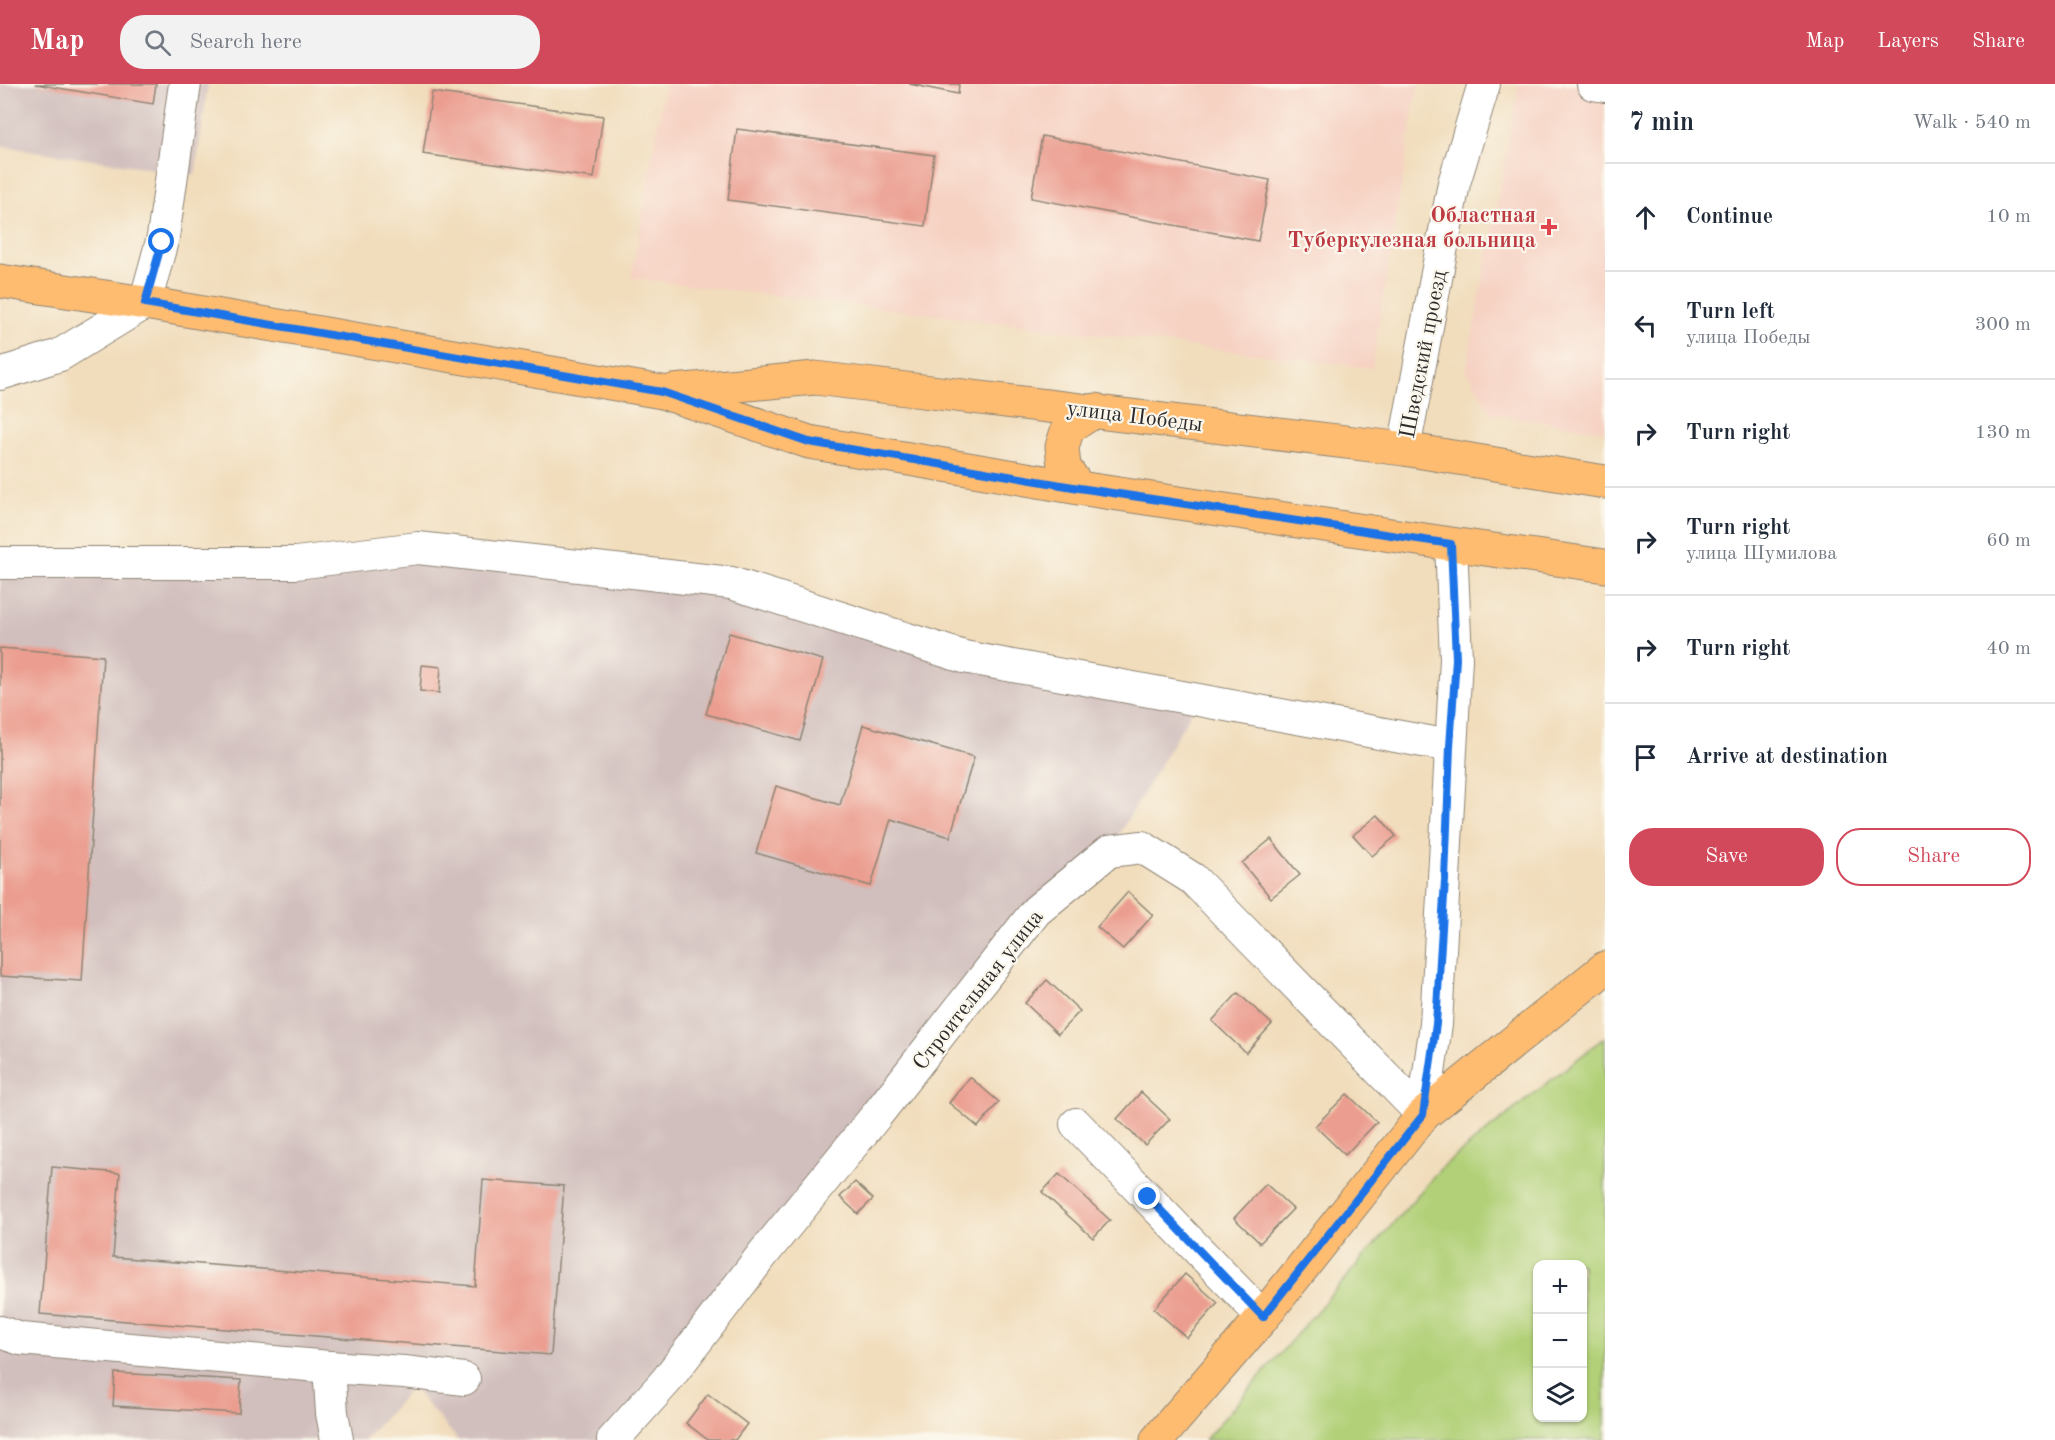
<!DOCTYPE html>
<html lang="en">
<head>
<meta charset="utf-8">
<style>
	:root { --surface:#fff; --page:#f2f2f3; --text:#1f2937; --muted:#747a83; --line:#e0e1e3; --accent:#d1495b }
	body { margin:0; font-family:"Old Standard TT",serif; background:var(--page); color:var(--text) }
	.controls { position:absolute; right:18px; bottom:18px; display:grid; overflow:hidden; border-radius:12px; box-shadow:0 2px 4px #0004 }
	.controls button { width:54px; height:54px; display:grid; place-items:center; padding:0; border:0; border-bottom:2px solid var(--line); background:var(--surface); color:var(--text); font:30px sans-serif }
	.stop { position:absolute; width:18px; height:18px; margin:-14px; border:4px solid #1a73e8; border-radius:50%; background:#fff }
	.stop.end { background:#1a73e8; border-color:#fff; box-shadow:0 2px 6px #0008 }
	.list { margin:0; padding:0; list-style:none }
	h2 { display:flex; justify-content:space-between; align-items:center; height:78px; margin:0; padding:0 24px; font-size:26px }
	h2 small { font-size:20px; font-weight:400; color:var(--muted) }
	.list li { display:grid; grid-template-columns:39px 1fr auto; gap:18px; align-items:center; box-sizing:border-box; height:108px; padding:0 24px; border-top:2px solid var(--line) }
	.list b { display:block; font-size:22px; white-space:nowrap }
	.list p { margin:0; font-size:20px; white-space:nowrap; color:var(--muted) }
	.list em { font-size:20px; font-style:normal; color:var(--muted) }
	.actions { display:flex; gap:12px; padding:18px 24px }
	.actions a { flex:1; padding:14px 0; border:2px solid var(--accent); border-radius:24px; text-align:center; font-size:21px; color:var(--accent) }
	.actions .main { background:var(--accent); color:#fff }
	.icon { flex:none; width:33px; height:33px; fill:none; stroke:currentColor; stroke-width:2; stroke-linecap:round; stroke-linejoin:round }
	.map { position:relative; flex:none; width:1605px; height:1356px; overflow:hidden }
	header { display:flex; align-items:center; gap:36px; box-sizing:border-box; height:84px; padding:0 30px; background:var(--accent); color:#fff }
	header strong { font-size:28px }
	nav { display:flex; gap:33px; margin-inline-start:auto; font-size:21px }
	.search { width:420px; height:54px; background:var(--page); display:flex; align-items:center; gap:15px; box-sizing:border-box; padding:0 21px; border-radius:24px; color:var(--muted); font-size:22px }
	main { display:flex }
	aside { flex:1; background:var(--surface) }
	.map>svg:first-child { display:block }
	.built { fill:#f6d2c3 }
	.industrial { fill:#d1bfbd }
	.grass { fill:#b1d077; stroke:#6e7e51; stroke-width:1.5; fill-rule:evenodd }
	.building { fill:#eb9e90 }
	.lines { fill:none; stroke-linecap:round; stroke-linejoin:round }
	.minor-casing { stroke:#8e8474; stroke-width:34 }
	.major-casing { stroke:#8e8474; stroke-width:35 }
	.minor { stroke:#fff; stroke-width:32 }
	.major { stroke:#febc71; stroke-width:33 }
	.route { stroke:#1a73e8; stroke-width:8 }
	.health-dot { fill:#e0444e; stroke:#fbf7ec; stroke-width:2 }
	.labels { text-anchor:middle; stroke-width:4.5; stroke-linejoin:round; paint-order:stroke }
	.health-label { font-size:22px; font-weight:bold; fill:#be3a42; stroke:#fbf7ec; text-anchor:end }
	.street-label { font-size:22px; fill:#2b2b2b; stroke:#fbf7ec }
</style>
</head>
<body>
<header>
<strong>Map</strong>
<div class="search"><svg class="icon" aria-label="search" viewBox="0 0 24 24"><circle cx="10" cy="10" r="6"/><path d="M15 15l6 6"/></svg>Search here</div>
<nav><a>Map</a><a>Layers</a><a>Share</a></nav>
</header>
<main>
<div class="map">
<svg width="1605" height="1356" viewBox="0 0 1605 1356">
	<rect width="100%" height="100%" fill="#fbf7ec"/>
	<filter id="ink" filterUnits="userSpaceOnUse"><feTurbulence type="fractalNoise" baseFrequency=".0167" numOctaves="2"/><feDisplacementMap in="SourceGraphic" scale="12" xChannelSelector="R" yChannelSelector="G"/><feConvolveMatrix kernelMatrix="1 2 1 2 8 2 1 2 1" color-interpolation-filters="sRGB"/></filter>
	<filter id="wash" filterUnits="userSpaceOnUse"><feTurbulence type="fractalNoise" baseFrequency=".008" numOctaves="4" result="noise"/><feDisplacementMap in="SourceGraphic" scale="24" xChannelSelector="R" yChannelSelector="G"/><feGaussianBlur stdDeviation="1.35" result="paint"/><feColorMatrix in="noise" values="0 0 0 0 0 0 0 0 0 0 0 0 0 0 0 0 0 1.4 0 .05"/><feComposite in="paint" operator="in"/></filter>
	<g filter="url(#wash)">
		<rect width="100%" height="100%" fill="#f1ddbc"/>
		<g class="built">
			<polygon points="665,0 1420,0 1414,24 1372,284 631,194"/>
			<polygon points="1519,0 1605,0 1605,347 1492,330 1466,286"/>
		</g>
		<g class="industrial">
			<polygon points="0,0 208,0 195,91 0,62"/>
			<polygon points="418,464 731,499 1199,615 1109,767 1036,827 613,1356 458,1356 412,1303 365,1356 0,1356 0,479"/>
		</g>
		<path class="grass" d="M1605,953v403h-400l237,-273zM1538,1180h44v154h-44z"/>
		<g id="blocks">
			<g class="building">
				<polygon points="35,0 156,0 153,20"/>
				<polygon points="909,0 959,0 958,10"/>
				<polygon points="432,8 603,32 594,94 423,70"/>
				<polygon points="737,45 934,71 925,142 728,116"/>
				<polygon points="1042,52 1270,96 1258,157 1031,114"/>
				<polygon points="729,549 823,576 800,657 706,630"/>
				<polygon points="0,564 103,572 82,897 0,892"/>
				<polygon points="422,581 441,583 439,609 420,607"/>
				<polygon points="863,641 974,673 950,753 891,735 871,802 756,769 776,702 840,721"/>
				<polygon points="1378,731 1396,752 1372,772 1353,751"/>
				<polygon points="1271,755 1300,791 1271,814 1242,779"/>
				<polygon points="1128,808 1153,831 1123,865 1097,843"/>
				<polygon points="1047,896 1080,927 1058,950 1025,919"/>
				<polygon points="1238,909 1272,940 1246,969 1212,937"/>
				<polygon points="970,993 999,1018 978,1043 949,1019"/>
				<polygon points="1141,1008 1170,1035 1145,1061 1117,1035"/>
				<polygon points="1347,1010 1377,1038 1345,1071 1315,1042"/>
				<polygon points="52,1083 120,1089 113,1173 475,1202 483,1096 564,1102 551,1271 40,1230"/>
				<polygon points="1059,1090 1110,1136 1093,1154 1042,1108"/>
				<polygon points="855,1098 873,1115 858,1130 840,1113"/>
				<polygon points="1266,1100 1293,1125 1260,1159 1234,1134"/>
				<polygon points="1185,1190 1218,1219 1187,1254 1154,1225"/>
				<polygon points="115,1289 241,1296 239,1329 113,1322"/>
				<polygon points="708,1310 747,1340 735,1356 708,1356 686,1339"/>
			</g>
		</g>
	</g>
	<g filter="url(#ink)">
		<use href="#blocks" fill-opacity="0" stroke="#8e8474" stroke-width="1.5"/>
		<g class="lines">
			<g class="minor-casing">
				<g id="minor">
					<polyline points="1593,0 1605,2"/>
					<polyline points="0,290 60,271 145,219 163,153 185,0"/>
					<polyline points="1404,365 1454,99 1484,0"/>
					<polyline points="0,479 296,479 418,464 731,499 964,573 1450,662"/>
					<polyline points="1423,1031 1436,940 1456,575 1451,460"/>
					<polyline points="1076,1040 1263,1233"/>
					<polyline points="0,1248 21,1255 329,1283 332,1329 337,1356"/>
					<polyline points="329,1283 404,1288 464,1295"/>
					<polyline points="613,1356 666,1297 763,1170 876,1032 1036,827 1109,767 1142,763 1193,795 1423,1031"/>
				</g>
			</g>
			<g class="major-casing">
				<g id="major">
					<polyline points="0,197 145,219 662,308 809,358 1079,404 1451,460 1605,482"/>
					<polyline points="673,307 815,294 1404,365 1605,398"/>
					<polyline points="1079,404 1064,383 1062,363 1068,344 1096,326"/>
					<polyline points="1157,1356 1263,1233 1423,1031 1605,884"/>
				</g>
			</g>
			<use href="#minor" class="minor"/>
			<use href="#major" class="major"/>
		</g>
	</g>
	<g class="lines" filter="url(#ink)">
		<polyline class="route" points="162,158 145,219 662,308 809,358 1079,404 1451,460 1456,575 1450,662 1445,796 1436,940 1423,1031 1263,1233 1148,1113"/>
	</g>
	<path class="health-dot" d="M1546 134h6v6h6v6h-6v6h-6v-6h-6v-6h6z"/>
	<g class="labels">
		<g class="health-label">
			<text x="1536" y="138">Областная<tspan x="1536" dy="25">Туберкулезная больница</tspan></text>
		</g>
		<g class="street-label">
			<text transform="translate(1422 270) rotate(-79)" y="8">Шведский проезд</text>
			<text transform="translate(1135 331) rotate(7)" y="8">улица Победы</text>
			<text transform="translate(977 905) rotate(-52)" y="8">Строительная улица</text>
		</g>
	</g>
</svg>
<div class="controls">
<button>+</button>
<button>−</button>
<button><svg class="icon" aria-label="layers" viewBox="0 0 24 24"><path d="M12 4l9 5-9 5-9-5zM3 14l9 5 9-5"/></svg></button>
</div>
<div class="stop" style="left:162px;top:158px"></div>
<div class="stop end" style="left:1148px;top:1113px"></div>
</div>
<aside>
<h2>7 min<small>Walk · 540 m</small></h2>
<ul class="list">
<li><svg class="icon" aria-label="ahead" viewBox="0 0 24 24"><path d="M12 20V5M6 11l6-6 6 6"/></svg><div><b>Continue</b></div><em>10 m</em></li>
<li><svg class="icon" aria-label="left" viewBox="0 0 24 24"><path d="M17 20v-9H6M10 6l-5 5 5 5"/></svg><div><b>Turn left</b><p>улица Победы</p></div><em>300 m</em></li>
<li><svg class="icon" aria-label="right" viewBox="0 0 24 24"><path d="M7 20v-9h11M14 6l5 5-5 5"/></svg><div><b>Turn right</b></div><em>130 m</em></li>
<li><svg class="icon" aria-label="right" viewBox="0 0 24 24"><path d="M7 20v-9h11M14 6l5 5-5 5"/></svg><div><b>Turn right</b><p>улица Шумилова</p></div><em>60 m</em></li>
<li><svg class="icon" aria-label="right" viewBox="0 0 24 24"><path d="M7 20v-9h11M14 6l5 5-5 5"/></svg><div><b>Turn right</b></div><em>40 m</em></li>
<li><svg class="icon" aria-label="arrive" viewBox="0 0 24 24"><path d="M6 21V4h12l-3 4 3 4H6"/></svg><div><b>Arrive at destination</b></div></li>
</ul>
<div class="actions"><a class="main">Save</a><a>Share</a></div>
</aside>
</main>
</body>
</html>
